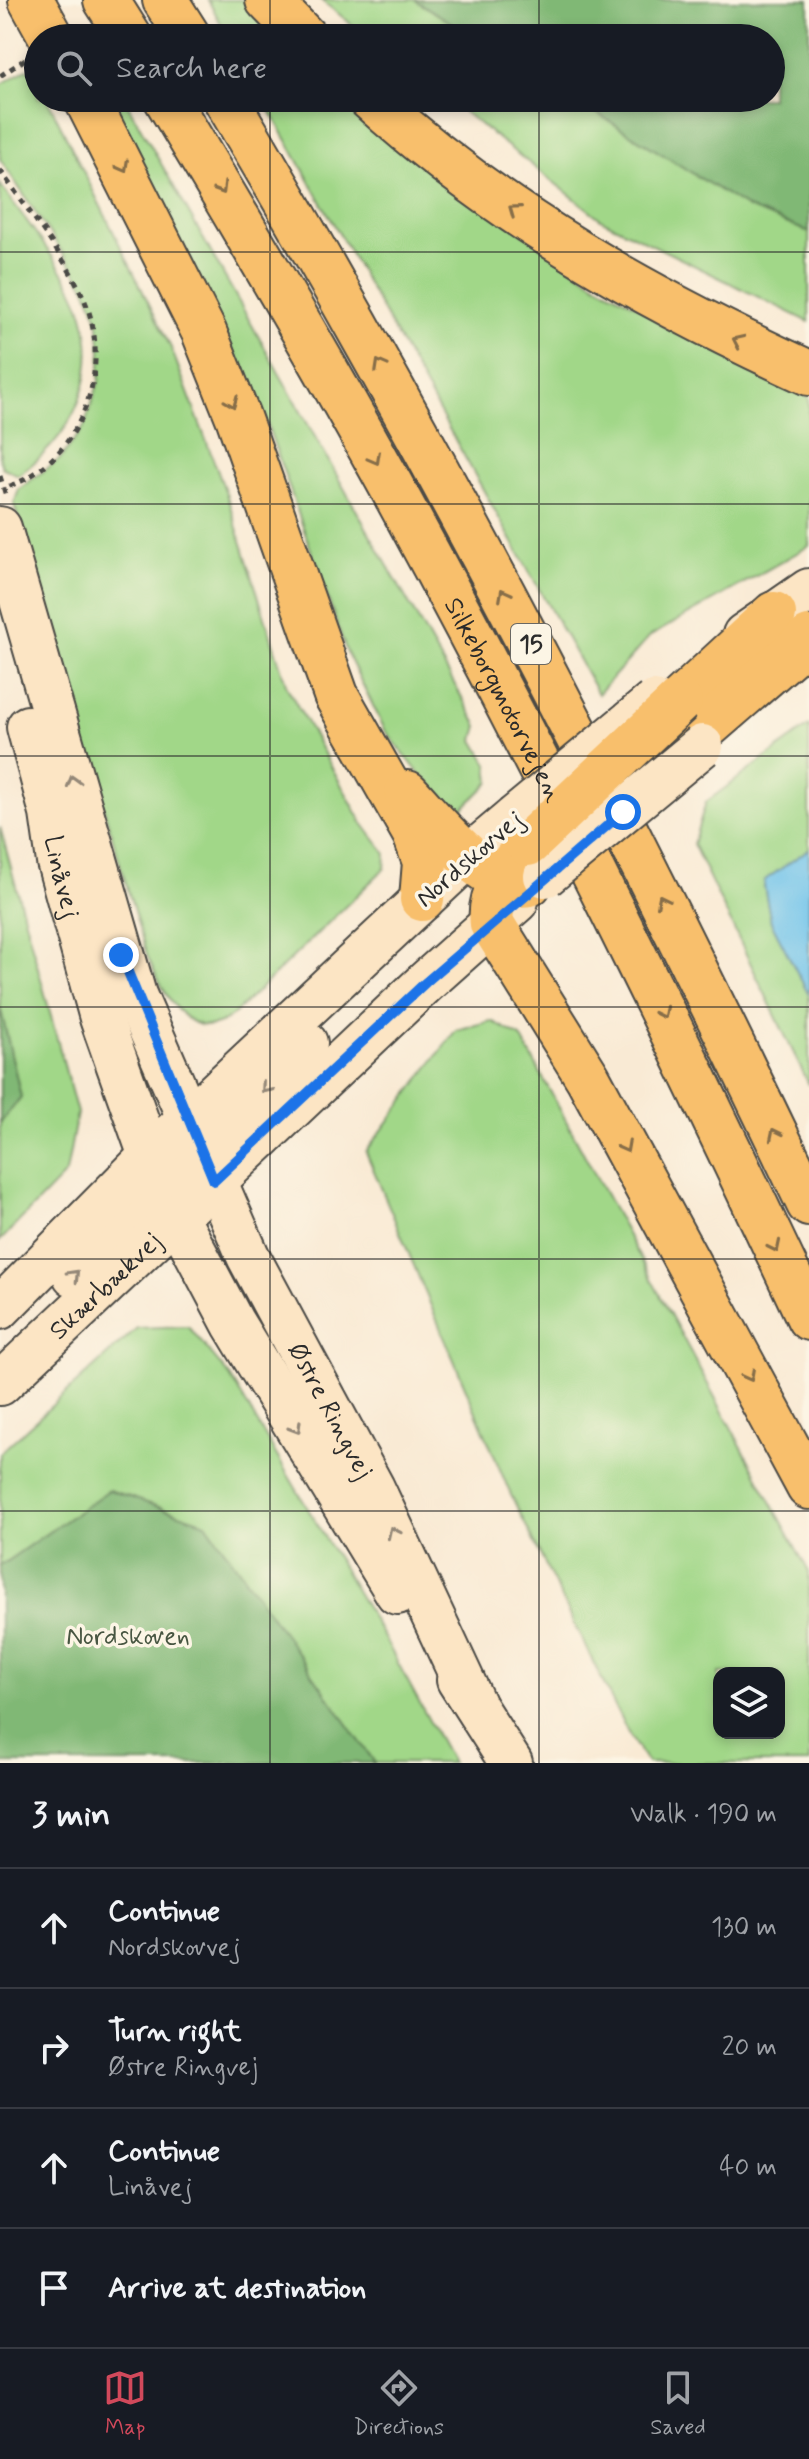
<!DOCTYPE html>
<html lang="en">
<head>
<meta charset="utf-8">
<style>
	:root { --surface:#171b24; --page:#20242c; --text:#f1f3f6; --muted:#9ea1a6; --line:#363941; --accent:#d1495b }
	body { margin:0; font-family:Mynerve,sans-serif; background:var(--page); color:var(--text) }
	.controls { position:absolute; right:24px; bottom:24px; display:grid; overflow:hidden; border-radius:16px; box-shadow:0 4px 12px #0003 }
	.controls button { width:72px; height:72px; display:grid; place-items:center; padding:0; border:0; border-bottom:2px solid var(--line); background:var(--surface); color:var(--text); font:40px sans-serif }
	.stop { position:absolute; width:24px; height:24px; margin:-18px; border:6px solid #1a73e8; border-radius:50%; background:#fff }
	.stop.end { background:#1a73e8; border-color:#fff; box-shadow:0 2px 8px #0008 }
	.list { margin:0; padding:0; list-style:none }
	h2 { display:flex; justify-content:space-between; align-items:center; height:104px; margin:0; padding:0 32px; font-size:34px }
	h2 small { font-size:26px; font-weight:400; color:var(--muted) }
	.list li { display:grid; grid-template-columns:52px 1fr auto; gap:24px; align-items:center; box-sizing:border-box; height:120px; padding:0 32px; border-top:2px solid var(--line) }
	.list b { display:block; font-size:30px; white-space:nowrap }
	.list p { margin:0; font-size:26px; white-space:nowrap; color:var(--muted) }
	.list em { font-size:26px; font-style:normal; color:var(--muted) }
	.icon { flex:none; width:44px; height:44px; fill:none; stroke:currentColor; stroke-width:2; stroke-linecap:round; stroke-linejoin:round }
	.map { position:relative; flex:none; width:809px; height:1763px; overflow:hidden }
	.search { position:absolute; background:var(--surface); box-shadow:0 4px 12px #0003; left:24px; right:24px; top:24px; height:88px; display:flex; align-items:center; gap:20px; box-sizing:border-box; padding:0 28px; border-radius:44px; color:var(--muted); font-size:30px }
	.sheet { height:584px; background:var(--surface) }
	nav { display:flex; justify-content:space-around; align-items:center; box-sizing:border-box; height:112px; border-top:2px solid var(--line); background:var(--surface); font-size:22px; color:var(--muted) }
	nav a { display:grid; justify-items:center; gap:4px }
	nav .on { color:var(--accent) }
	.map>svg:first-child { display:block }
	.green { fill:#a1d788; stroke:#66815a; stroke-width:2; fill-rule:evenodd }
	.forest { fill:#80b874; stroke:#567250; stroke-width:2 }
	.water { fill:#6ec3eb; stroke:#4c778b; stroke-width:2 }
	.lines { fill:none; stroke-linecap:round; stroke-linejoin:round }
	.secondary-casing { stroke:#4a4844; stroke-width:46 }
	.highway-casing { stroke:#4a4844; stroke-width:48 }
	.path { stroke:#4a4844; stroke-width:5; stroke-dasharray:6 6; stroke-linecap:butt }
	.secondary { stroke:#fce5c4; stroke-width:42 }
	.highway { stroke:#f8bf6c; stroke-width:44 }
	.secondary-bridge-casing { stroke:#4a4844; stroke-width:46; stroke-linecap:butt }
	.highway-bridge-casing { stroke:#4a4844; stroke-width:48; stroke-linecap:butt }
	.secondary-bridge { stroke:#fce5c4; stroke-width:42 }
	.highway-bridge { stroke:#f8bf6c; stroke-width:44 }
	.oneway { stroke:#876e48 }
	.oneway2 { stroke:#948878 }
	.route { stroke:#1a73e8; stroke-width:10 }
	.grid { fill:none; stroke:#2b2b2b; stroke-width:2; stroke-opacity:0.55 }
	.labels { text-anchor:middle; stroke-width:7; stroke-linejoin:round; paint-order:stroke }
	.shield { fill:#fcf5e5; stroke:#6a6863; stroke-width:2 }
	.shield-label { font-size:24px; font-weight:bold; fill:#2b2b2b }
	.street-label { font-size:26px; fill:#2b2b2b; stroke:#fcf5e5 }
	.park-label { font-size:26px; fill:#485642; stroke:#fcf5e5 }
</style>
</head>
<body>
<div class="map">
<svg width="809" height="1763" viewBox="0 0 809 1763">
	<rect width="100%" height="100%" fill="#fcf5e5"/>
	<filter id="ink" filterUnits="userSpaceOnUse"><feTurbulence type="fractalNoise" baseFrequency=".0125" numOctaves="2"/><feDisplacementMap in="SourceGraphic" scale="16" xChannelSelector="R" yChannelSelector="G"/><feConvolveMatrix kernelMatrix="1 2 1 2 8 2 1 2 1" color-interpolation-filters="sRGB"/></filter>
	<filter id="wash" filterUnits="userSpaceOnUse"><feTurbulence type="fractalNoise" baseFrequency=".006" numOctaves="4" result="noise"/><feDisplacementMap in="SourceGraphic" scale="32" xChannelSelector="R" yChannelSelector="G"/><feGaussianBlur stdDeviation="1.8" result="paint"/><feColorMatrix in="noise" values="0 0 0 0 0 0 0 0 0 0 0 0 0 0 0 0 0 1.4 0 .05"/><feComposite in="paint" operator="in"/></filter>
	<g filter="url(#wash)">
		<rect width="100%" height="100%" fill="#f9ead4"/>
		<g class="green">
			<polygon points="208,0 248,0 284,38 229,38"/>
			<polygon points="321,0 415,0 476,38 369,38"/>
			<path d="M27,69l11,9v20h9l124,250 55,145 61,194 75,135 24,32 -1,14 -152,147c-43,36 -72,-26 -86,-60l-133,-451 5,-15 41,-30 24,-32 15,-46 2,-29 -4,-35 -11,-29 -86,-129v-74z"/>
			<polygon points="104,98 124,98 478,726 474,740 488,764 490,782 459,812 419,773 385,730 347,653 260,404"/>
			<polygon points="263,98 340,98 360,119 596,284 809,397 809,546 649,637 598,694"/>
			<polygon points="446,98 573,98 748,208 809,232 809,322 602,220"/>
			<path d="M0,184c22,32 48,63 68,97 42,72 16,148 -50,194l-16,-8 -2,-7z"/>
			<polygon points="809,726 809,849 765,880 764,886 771,922 809,995 809,1085 693,844 706,802"/>
			<polygon points="0,827 77,1113 66,1173 0,1241 0,1123 21,1097 0,1006"/>
			<path d="M491,1021l30,16 288,535v191h-162l-19,-30 -118,-240 -144,-341 90,-122zM719,1673h60v60h-60z"/>
			<polygon points="188,1326 231,1378 387,1643 452,1763 375,1763 206,1523 109,1490 0,1566 0,1453 137,1328"/>
		</g>
		<g class="forest">
			<polygon points="415,0 809,0 809,232 748,208 573,98 771,98 771,38 476,38"/>
			<polygon points="0,1006 21,1097 0,1123"/>
			<polygon points="109,1490 206,1523 375,1763 0,1763 0,1566"/>
		</g>
		<polygon class="water" points="809,849 809,995 771,922 764,886 765,880"/>
	</g>
	<g filter="url(#ink)">
		<g class="lines">
			<g class="secondary-casing">
				<g id="secondary">
					<path id="s1" d="M0,528l135,467 113,261 125,232 101,216"/>
					<polyline points="744,635 809,590"/>
					<path id="s2" d="M28,727l23,86 7,49 43,156 60,169 72,136 164,270"/>
					<polyline points="201,1165 306,1043"/>
					<polyline points="74,1275 178,1167"/>
					<polyline points="0,1308 171,1135 470,855 514,818"/>
					<path id="s3" d="M0,1384l426,-402 91,-81"/>
					<polyline points="458,1680 511,1763"/>
				</g>
			</g>
			<g class="highway-casing">
				<g id="highway">
					<polyline points="31,0 52,38"/>
					<polyline points="106,0 130,38"/>
					<polyline points="165,0 189,38"/>
					<polyline points="268,0 305,38"/>
					<polyline points="86,98 204,332 238,417 336,695 415,834 425,862 422,899"/>
					<path id="s4" d="M166,98c81,135 161,270 236,408 145,266 278,538 407,812"/>
					<path d="M225,98c214,359 404,729 584,1106"/>
					<path d="M370,98c129,118 282,203 439,275"/>
					<polyline points="680,701 774,614"/>
					<polyline points="665,767 695,737 809,638"/>
					<path d="M407,793c26,27 83,100 122,91"/>
					<path d="M528,844c-19,23 -40,49 -36,80l96,154 221,409"/>
				</g>
			</g>
			<g class="path">
				<polyline points="0,76 27,58"/>
				<path d="M0,170c27,40 75,98 89,142 18,59 -4,129 -57,163 -8,6 -19,9 -28,14"/>
				<polyline points="0,476 6,496"/>
			</g>
			<use href="#secondary" class="secondary"/>
			<use href="#highway" class="highway"/>
			<g class="secondary-bridge-casing">
				<g id="secondary-bridge">
					<polyline points="514,818 654,702"/>
					<polyline points="545,876 702,746"/>
				</g>
			</g>
			<g class="highway-bridge-casing">
				<polyline id="highway-bridge" points="528,844 680,701"/>
			</g>
			<use href="#secondary-bridge" class="secondary-bridge"/>
			<use href="#highway-bridge" class="highway-bridge"/>
		</g>
		<defs><path id="oneway-chevron" d="M-2-3.5L2.5 0L-2 3.5" fill="none" stroke-width="1.6" stroke-linecap="round" stroke-linejoin="round" transform="scale(2)"/></defs>
		<g class="oneway">
			<use href="#oneway-chevron" transform="translate(123 167) rotate(62)"/>
			<use href="#oneway-chevron" transform="translate(221 189) rotate(59)"/>
			<use href="#oneway-chevron" transform="translate(514 210) rotate(-144)"/>
			<use href="#oneway-chevron" transform="translate(738 341) rotate(-155)"/>
			<use href="#oneway-chevron" transform="translate(380 365) rotate(-119)"/>
			<use href="#oneway-chevron" transform="translate(232 402) rotate(68)"/>
			<use href="#oneway-chevron" transform="translate(375 459) rotate(61)"/>
			<use href="#oneway-chevron" transform="translate(504 594) rotate(-118)"/>
			<use href="#oneway-chevron" transform="translate(662 900) rotate(-117)"/>
			<use href="#oneway-chevron" transform="translate(662 1013) rotate(64)"/>
			<use href="#oneway-chevron" transform="translate(775 1134) rotate(-116)"/>
			<use href="#oneway-chevron" transform="translate(625 1147) rotate(62)"/>
			<use href="#oneway-chevron" transform="translate(775 1247) rotate(64)"/>
			<use href="#oneway-chevron" transform="translate(749 1376) rotate(62)"/>
		</g>
		<g class="oneway2">
			<use href="#oneway-chevron" transform="translate(73 781) rotate(-106)"/>
			<use href="#oneway-chevron" transform="translate(266 1088) rotate(131)"/>
			<use href="#oneway-chevron" transform="translate(74 1275) rotate(-46)"/>
			<use href="#oneway-chevron" transform="translate(296 1428) rotate(59)"/>
			<use href="#oneway-chevron" transform="translate(393 1532) rotate(-115)"/>
		</g>
	</g>
	<g class="lines" filter="url(#ink)">
		<polyline class="route" points="121,955 214,1181 426,982 623,812"/>
	</g>
	<path class="grid" d="M270,0v38M539,0v38M270,98v1665M539,98v1665M0,252h809M0,504h809M0,756h809M0,1007h809M0,1259h809M0,1511h809"/>
	<g class="labels">
		<rect class="shield" x="511" y="624" width="40" height="40" rx="6"/>
		<g class="shield-label">
			<text x="531" y="652">15</text>
		</g>
		<g class="street-label">
			<text dy="9" stroke="none"><textPath href="#s4" startOffset="690">Silkeborgmotorvejen</textPath></text>
			<text transform="translate(469 858) rotate(-41)" y="9">Nordskovvej</text>
			<text dy="9" stroke="none"><textPath href="#s2" startOffset="154">Linåvej</textPath></text>
			<text dy="9" stroke="none"><textPath href="#s3" startOffset="144">Skærbækvej</textPath></text>
			<text dy="9" stroke="none"><textPath href="#s1" startOffset="946">Østre Ringvej</textPath></text>
		</g>
		<g class="park-label">
			<text x="128" y="1644">Nordskoven</text>
		</g>
	</g>
</svg>
<div class="controls">
<button><svg class="icon" aria-label="layers" viewBox="0 0 24 24"><path d="M12 4l9 5-9 5-9-5zM3 14l9 5 9-5"/></svg></button>
</div>
<div class="stop" style="left:623px;top:812px"></div>
<div class="stop end" style="left:121px;top:955px"></div>
<div class="search"><svg class="icon" aria-label="search" viewBox="0 0 24 24"><circle cx="10" cy="10" r="6"/><path d="M15 15l6 6"/></svg>Search here</div>
</div>
<section class="sheet">
<h2>3 min<small>Walk · 190 m</small></h2>
<ul class="list">
<li><svg class="icon" aria-label="ahead" viewBox="0 0 24 24"><path d="M12 20V5M6 11l6-6 6 6"/></svg><div><b>Continue</b><p>Nordskovvej</p></div><em>130 m</em></li>
<li><svg class="icon" aria-label="right" viewBox="0 0 24 24"><path d="M7 20v-9h11M14 6l5 5-5 5"/></svg><div><b>Turn right</b><p>Østre Ringvej</p></div><em>20 m</em></li>
<li><svg class="icon" aria-label="ahead" viewBox="0 0 24 24"><path d="M12 20V5M6 11l6-6 6 6"/></svg><div><b>Continue</b><p>Linåvej</p></div><em>40 m</em></li>
<li><svg class="icon" aria-label="arrive" viewBox="0 0 24 24"><path d="M6 21V4h12l-3 4 3 4H6"/></svg><div><b>Arrive at destination</b></div></li>
</ul>
</section>
<nav>
<a class="on"><svg class="icon" aria-label="map" viewBox="0 0 24 24"><path d="M3 6l6-2 6 2 6-2v14l-6 2-6-2-6 2zM9 4v14M15 6v14"/></svg>Map</a>
<a><svg class="icon" aria-label="directions" viewBox="0 0 24 24"><path d="M12 3l9 9-9 9-9-9zM9 14v-3h6M13 9l2 2-2 2"/></svg>Directions</a>
<a><svg class="icon" aria-label="saved" viewBox="0 0 24 24"><path d="M7 4h10v16l-5-4-5 4z"/></svg>Saved</a>
</nav>
</body>
</html>
